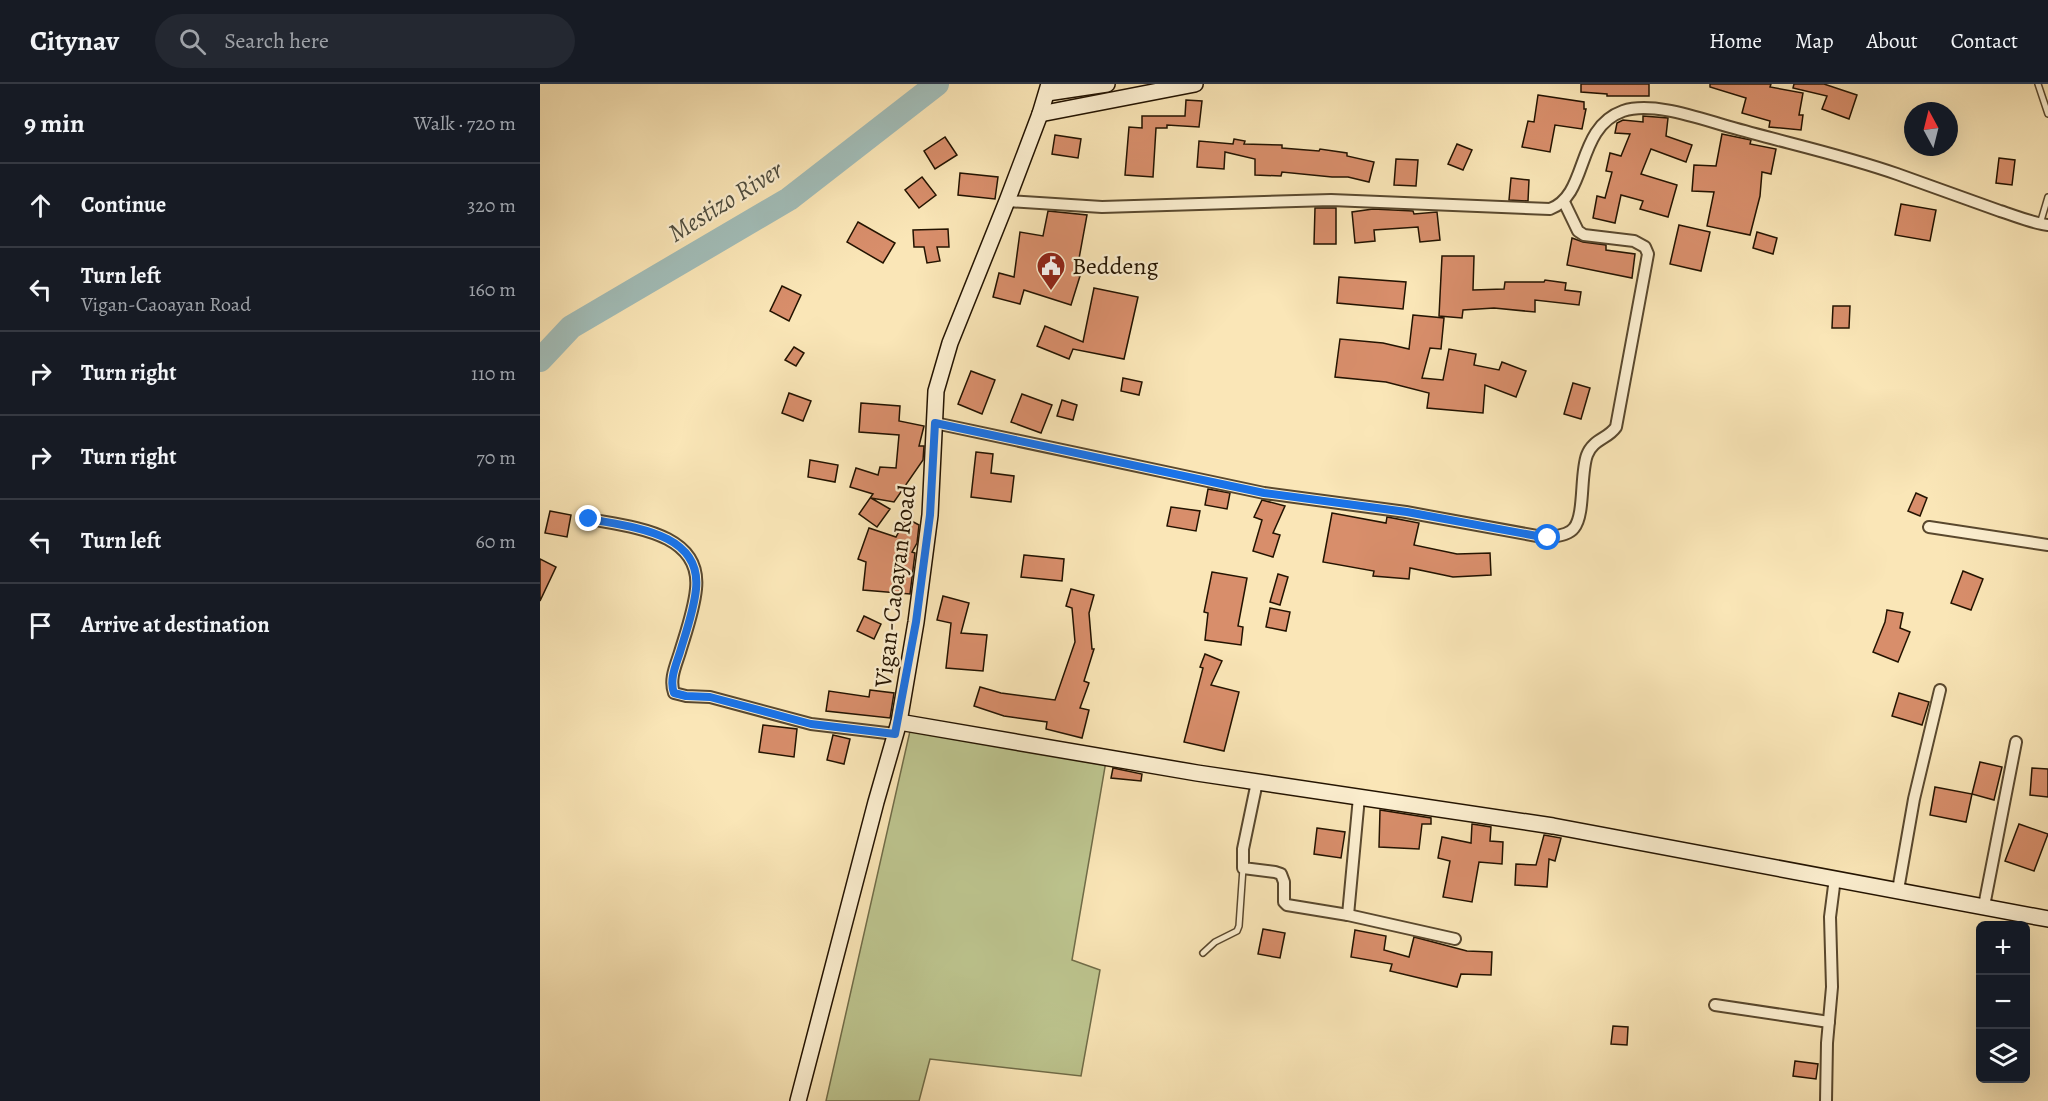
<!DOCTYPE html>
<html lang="en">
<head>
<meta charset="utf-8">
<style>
	:root { --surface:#171b24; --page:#242831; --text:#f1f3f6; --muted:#9ea1a6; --line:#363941 }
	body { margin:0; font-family:Alegreya,serif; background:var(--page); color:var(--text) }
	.controls { position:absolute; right:18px; bottom:18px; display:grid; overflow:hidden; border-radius:9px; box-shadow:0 6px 24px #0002 }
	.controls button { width:54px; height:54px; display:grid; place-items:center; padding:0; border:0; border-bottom:2px solid var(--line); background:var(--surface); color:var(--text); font:30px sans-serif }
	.compass { position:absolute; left:1364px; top:18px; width:54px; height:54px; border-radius:50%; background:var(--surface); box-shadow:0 6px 24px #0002; rotate:353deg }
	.stop { position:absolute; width:18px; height:18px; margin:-14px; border:4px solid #1a73e8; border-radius:50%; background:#fff }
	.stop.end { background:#1a73e8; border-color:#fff; box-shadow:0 2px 6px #0008 }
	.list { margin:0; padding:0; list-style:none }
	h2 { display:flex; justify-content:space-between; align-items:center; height:78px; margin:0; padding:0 24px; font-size:26px }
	h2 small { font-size:20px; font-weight:400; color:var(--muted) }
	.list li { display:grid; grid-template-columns:39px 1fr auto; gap:18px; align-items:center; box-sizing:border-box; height:84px; padding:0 24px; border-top:2px solid var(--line) }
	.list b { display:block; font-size:22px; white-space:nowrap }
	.list p { margin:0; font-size:20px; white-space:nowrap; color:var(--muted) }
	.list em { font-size:20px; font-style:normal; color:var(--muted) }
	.icon { flex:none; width:33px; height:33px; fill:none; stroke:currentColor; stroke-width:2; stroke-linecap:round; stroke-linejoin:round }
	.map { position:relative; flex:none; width:1508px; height:1017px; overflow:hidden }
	header { display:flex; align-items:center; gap:36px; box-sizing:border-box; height:84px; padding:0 30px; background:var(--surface); border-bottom:2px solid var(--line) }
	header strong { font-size:28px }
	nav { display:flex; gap:33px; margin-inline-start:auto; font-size:21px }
	.search { width:420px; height:54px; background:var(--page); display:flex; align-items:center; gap:15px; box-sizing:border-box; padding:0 21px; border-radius:33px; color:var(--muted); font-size:22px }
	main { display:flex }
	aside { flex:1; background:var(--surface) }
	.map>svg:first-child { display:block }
	.green { fill:#bdc58f; stroke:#706c48; stroke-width:1.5 }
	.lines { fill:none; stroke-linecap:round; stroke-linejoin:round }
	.river { stroke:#a2bdb8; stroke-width:24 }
	.building { fill:#d88e6b; stroke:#231300; stroke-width:1.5 }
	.lane-casing { stroke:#59482e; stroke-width:8 }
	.street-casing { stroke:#59482e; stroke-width:14 }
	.secondary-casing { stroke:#231300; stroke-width:18 }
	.lane { stroke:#fcefd0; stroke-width:5 }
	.street { stroke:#fcefd0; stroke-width:10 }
	.secondary { stroke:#fcefd0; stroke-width:15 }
	.route { stroke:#1a73e8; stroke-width:8 }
	.labels { text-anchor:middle; stroke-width:4.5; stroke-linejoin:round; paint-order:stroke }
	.poi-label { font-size:24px; fill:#231300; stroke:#fcefd0; text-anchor:start }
	.street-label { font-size:24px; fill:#231300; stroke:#fcefd0 }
	.water-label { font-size:26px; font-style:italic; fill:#4f4e40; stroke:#fcefd0 }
</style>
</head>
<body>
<header>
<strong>Citynav</strong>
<div class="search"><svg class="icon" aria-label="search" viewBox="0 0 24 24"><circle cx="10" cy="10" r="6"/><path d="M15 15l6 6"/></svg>Search here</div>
<nav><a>Home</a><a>Map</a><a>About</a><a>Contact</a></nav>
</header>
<main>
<aside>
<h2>9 min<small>Walk · 720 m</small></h2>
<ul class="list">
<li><svg class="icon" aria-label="ahead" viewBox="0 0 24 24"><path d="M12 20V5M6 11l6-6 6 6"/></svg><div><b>Continue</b></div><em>320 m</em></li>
<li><svg class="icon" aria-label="left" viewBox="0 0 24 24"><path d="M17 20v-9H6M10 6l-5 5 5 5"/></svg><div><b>Turn left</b><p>Vigan-Caoayan Road</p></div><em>160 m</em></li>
<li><svg class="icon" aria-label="right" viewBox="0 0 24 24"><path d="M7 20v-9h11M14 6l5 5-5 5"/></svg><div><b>Turn right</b></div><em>110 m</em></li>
<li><svg class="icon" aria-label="right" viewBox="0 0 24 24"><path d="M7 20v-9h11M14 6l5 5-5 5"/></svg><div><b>Turn right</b></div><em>70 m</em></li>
<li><svg class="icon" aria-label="left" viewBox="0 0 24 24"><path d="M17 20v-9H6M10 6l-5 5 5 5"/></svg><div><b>Turn left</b></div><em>60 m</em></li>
<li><svg class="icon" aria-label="arrive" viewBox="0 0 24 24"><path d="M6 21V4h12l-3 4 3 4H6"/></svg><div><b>Arrive at destination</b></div></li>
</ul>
</aside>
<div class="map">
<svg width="1508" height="1017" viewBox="0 0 1508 1017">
	<rect width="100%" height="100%" fill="#fae6b7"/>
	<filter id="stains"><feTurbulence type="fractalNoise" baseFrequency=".00333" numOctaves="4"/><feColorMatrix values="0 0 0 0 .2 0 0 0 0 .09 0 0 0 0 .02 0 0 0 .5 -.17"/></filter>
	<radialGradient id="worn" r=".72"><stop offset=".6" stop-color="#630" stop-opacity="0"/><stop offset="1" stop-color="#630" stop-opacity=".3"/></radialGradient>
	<polygon class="green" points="370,647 566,677 532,876 560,886 541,992 390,975 379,1017 286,1017"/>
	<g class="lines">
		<polyline class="river" points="0,276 31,243 249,115 397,0"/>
	</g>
	<g class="building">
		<polygon points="1041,0 1109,0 1109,12 1067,12 1067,10 1041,8"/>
		<polygon points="1170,0 1231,0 1230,3 1263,9 1259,31 1263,31 1261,46 1229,43 1230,37 1202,29 1206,14 1170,3"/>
		<polygon points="1254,0 1284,0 1317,11 1309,35 1282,25 1287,12 1253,4"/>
		<polygon points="998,11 1044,18 1044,25 1046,25 1042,45 1015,41 1010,68 982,63 988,37 994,38"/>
		<polygon points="646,16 662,17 659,43 627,41 627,44 616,44 613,93 585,91 589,43 602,44 602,32 645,32"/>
		<polygon points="1103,32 1128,34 1126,52 1152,61 1146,78 1111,65 1101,90 1137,101 1128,133 1100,125 1103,117 1081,111 1075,139 1053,134 1057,112 1065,114 1072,88 1066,87 1070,69 1081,72 1090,50 1075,49 1077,39 1083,36 1103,38"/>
		<polygon points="1182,50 1211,56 1210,60 1236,65 1231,90 1222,88 1220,112 1210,151 1167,142 1174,108 1152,107 1154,81 1176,82"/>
		<polygon points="515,51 541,55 538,74 512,70"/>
		<polygon points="405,53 417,71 395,85 384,67"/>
		<polygon points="694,55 705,57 704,60 742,61 742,64 779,67 780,65 807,69 807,72 834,78 829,98 808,93 792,93 742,88 741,92 715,91 715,75 685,68 684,85 657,83 659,57 693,60"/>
		<polygon points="917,60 932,66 923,86 908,80"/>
		<polygon points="1459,74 1475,76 1472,101 1456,99"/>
		<polygon points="856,75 878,76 876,102 854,101"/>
		<polygon points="420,89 458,93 455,115 418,111"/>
		<polygon points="382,93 396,111 379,124 365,106"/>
		<polygon points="971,94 989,96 988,117 969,116"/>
		<polygon points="1361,120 1396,126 1390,157 1355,151"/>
		<polygon points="775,124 796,124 796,160 774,160"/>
		<polygon points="833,125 873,127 874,130 897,128 900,156 880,158 878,143 834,146 835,157 815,159 812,128"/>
		<polygon points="508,127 547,131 536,191 540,192 531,221 484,206 480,220 453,213 459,189 474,193 480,148 503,152"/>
		<polygon points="318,138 355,159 343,179 307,158"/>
		<polygon points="1139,141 1170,148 1161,187 1130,180"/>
		<polygon points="408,145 409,163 397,163 400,177 387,179 384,163 374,163 373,146"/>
		<polygon points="1217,148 1237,154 1233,170 1213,164"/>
		<polygon points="1032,154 1043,158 1066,161 1066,166 1095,170 1092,194 1027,181"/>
		<polygon points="902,172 934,172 933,206 964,205 965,198 1004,198 1005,196 1026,199 1025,206 1041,208 1039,221 995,216 995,228 954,224 923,226 922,234 899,232"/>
		<polygon points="799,193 866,198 863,225 797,219"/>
		<polygon points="242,202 261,211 249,237 230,227"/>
		<polygon points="554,204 598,213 584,275 533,265 529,275 497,262 505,242 543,258"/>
		<polygon points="1293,222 1310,222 1309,244 1292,244"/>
		<polygon points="873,231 904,234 901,265 890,264 882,294 903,296 909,265 936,270 934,281 959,286 962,278 986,287 976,313 945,301 943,329 887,324 889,309 846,298 795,293 800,255 843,259 869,265"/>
		<polygon points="254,263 264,269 256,282 245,276"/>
		<polygon points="431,287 455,296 442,330 418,320"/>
		<polygon points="583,294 602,298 599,311 581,307"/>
		<polygon points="1033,299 1050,304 1041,335 1024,330"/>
		<polygon points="249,309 271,317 263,337 242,329"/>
		<polygon points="482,310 512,321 501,349 471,338"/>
		<polygon points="522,316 537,321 533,336 517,332"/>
		<polygon points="321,319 360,322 359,337 384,342 379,362 384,362 383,376 354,418 331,414 350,425 337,443 319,430 333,410 310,403 316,384 338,391 340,383 356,384 359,351 319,348"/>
		<polygon points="436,368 453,370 451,389 474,392 471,418 431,413"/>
		<polygon points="270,376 298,381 295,398 268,393"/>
		<polygon points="668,405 690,409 687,425 665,421"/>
		<polygon points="1376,409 1387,414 1380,432 1368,427"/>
		<polygon points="722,416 745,422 733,449 740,451 733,473 713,467 722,436 714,433"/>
		<polygon points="631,423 660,427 656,447 627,442"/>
		<polygon points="10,427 31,431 27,453 5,449"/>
		<polygon points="792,429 846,439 847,433 879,439 874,461 917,470 950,469 951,491 913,493 870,484 869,495 833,492 834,487 783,478"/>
		<polygon points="366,434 379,441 377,459 372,468 375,469 370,510 323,506 326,478 318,475 329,444 356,453"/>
		<polygon points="484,471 524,475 522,497 481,493"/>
		<polygon points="0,475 16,483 0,517"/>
		<polygon points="1423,487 1443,495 1431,526 1411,519"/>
		<polygon points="672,488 707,494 698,542 703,543 701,561 665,556 668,529 664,528"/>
		<polygon points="738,490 748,493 740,521 730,518"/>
		<polygon points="531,505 554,511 549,529 552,565 554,565 544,597 549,599 540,624 549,626 542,654 506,645 507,638 464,632 434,622 440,603 461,609 515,616 535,558 532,524 526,522"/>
		<polygon points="403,512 429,519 421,549 447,551 443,587 406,584 411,539 397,536"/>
		<polygon points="730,524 750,528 746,547 726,543"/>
		<polygon points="1347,526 1363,529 1360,544 1370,548 1358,578 1333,568 1345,538"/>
		<polygon points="324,532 341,540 334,555 317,547"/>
		<polygon points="665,570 682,577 671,601 699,608 684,667 644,658 663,584 660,583"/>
		<polygon points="330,606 354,609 350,634 286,627 289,607 329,613"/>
		<polygon points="1359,609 1389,618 1382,641 1352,632"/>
		<polygon points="223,641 257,645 254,673 219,668"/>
		<polygon points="293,651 310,655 304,680 287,676"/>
		<polygon points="1440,678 1462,683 1454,716 1432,710"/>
		<polygon points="573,684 602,690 601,697 571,694"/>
		<polygon points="1492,684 1508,685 1508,713 1490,711"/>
		<polygon points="1395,703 1432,710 1426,738 1390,731"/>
		<polygon points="840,726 891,734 891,740 882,740 879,765 839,763"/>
		<polygon points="932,740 951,743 950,757 963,758 962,780 939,778 932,818 903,813 910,777 898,774 902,753 931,759"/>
		<polygon points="1479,740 1508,750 1494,787 1465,777"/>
		<polygon points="777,744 805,748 801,774 774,770"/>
		<polygon points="1004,751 1021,754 1015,777 1009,775 1007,803 975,801 976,780 996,781"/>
		<polygon points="723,845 745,849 740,874 718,870"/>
		<polygon points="815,846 846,852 844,866 869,873 874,853 927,867 952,868 951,891 921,890 917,903 850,887 852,880 811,873"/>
		<polygon points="1073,942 1088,943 1087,961 1071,960"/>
		<polygon points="1255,977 1278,980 1276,995 1253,992"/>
	</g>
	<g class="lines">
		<g class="lane-casing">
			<g id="lane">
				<polyline points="1498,0 1508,30"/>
				<polyline points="1500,140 1508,113"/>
				<polyline points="663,869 675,858 697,847 699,842 703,784"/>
			</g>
		</g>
		<g class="street-casing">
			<g id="street">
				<path d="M467,117l95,6 229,-7 219,9c39,-14 25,-81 73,-98 30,-10 78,8 107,16 56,16 113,28 167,47 34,12 69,25 103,37 16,5 32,12 48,14"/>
				<path d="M395,339l329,70 142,19 142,26c8,-2 21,-3 26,-10 11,-13 6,-54 13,-73 6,-16 21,-16 29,-28l32,-173 -3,-7 -11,-6 -50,-6 -6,-4 -14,-29"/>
				<path d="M49,435c41,8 113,13 107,70 -2,21 -10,43 -16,63 -4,13 -11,27 -6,41l12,3 24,1 101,27 84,10"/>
				<polyline points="1389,443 1508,461"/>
				<polyline points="717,698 703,765 703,784 735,788 741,790 744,798 744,818 747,821 808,831 915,855"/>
				<polyline points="1358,806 1374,715 1400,606"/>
				<polyline points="1444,822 1476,658"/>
				<polyline points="808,831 819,713"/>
				<polyline points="1175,921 1289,938"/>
				<polyline points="1286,1017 1287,959 1292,903 1290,833 1295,794"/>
			</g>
		</g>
		<g class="secondary-casing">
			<g id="secondary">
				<polyline points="507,9 567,0"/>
				<polyline points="500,30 655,0"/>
				<polyline points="359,638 657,689 1013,742 1508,835"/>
				<polyline points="258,1017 336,718 359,638 376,538 390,431 396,307 410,259 467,117 500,30 509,0"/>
			</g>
		</g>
		<use href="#lane" class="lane"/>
		<use href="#street" class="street"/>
		<use href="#secondary" class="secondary"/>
	</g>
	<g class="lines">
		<path class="route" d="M49,435c41,8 113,13 107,70 -2,21 -10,43 -16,63 -4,13 -11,28 -6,41l12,3 24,1 101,27 84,10 21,-112 14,-107 5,-92 329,70 143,19 141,26"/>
	</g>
	<defs>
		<g id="civic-pin" transform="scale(1.5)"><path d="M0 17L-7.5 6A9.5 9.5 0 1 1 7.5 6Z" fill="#8f2418" stroke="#fcefd0"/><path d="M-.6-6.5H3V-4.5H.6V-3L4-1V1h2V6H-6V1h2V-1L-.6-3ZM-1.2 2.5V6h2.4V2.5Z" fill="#fff"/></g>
	</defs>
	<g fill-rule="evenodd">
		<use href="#civic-pin" x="511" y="182"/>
	</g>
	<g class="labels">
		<g class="poi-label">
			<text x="532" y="190">Beddeng</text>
		</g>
		<g class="street-label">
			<text transform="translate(355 502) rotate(-83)" y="8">Vigan-Caoayan Road</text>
		</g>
		<g class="water-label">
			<text transform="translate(185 117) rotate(-32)" y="9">Mestizo River</text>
		</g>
	</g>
	<rect width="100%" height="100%" filter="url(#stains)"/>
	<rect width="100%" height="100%" fill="url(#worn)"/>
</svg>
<div class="controls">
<button>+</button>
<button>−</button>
<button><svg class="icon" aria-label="layers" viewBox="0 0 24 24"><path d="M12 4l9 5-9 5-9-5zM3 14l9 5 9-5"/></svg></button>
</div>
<svg class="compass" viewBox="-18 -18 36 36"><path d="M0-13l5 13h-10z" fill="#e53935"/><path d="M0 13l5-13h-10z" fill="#9ea1a6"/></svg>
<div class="stop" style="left:1008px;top:454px"></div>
<div class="stop end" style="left:49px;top:435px"></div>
</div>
</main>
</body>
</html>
